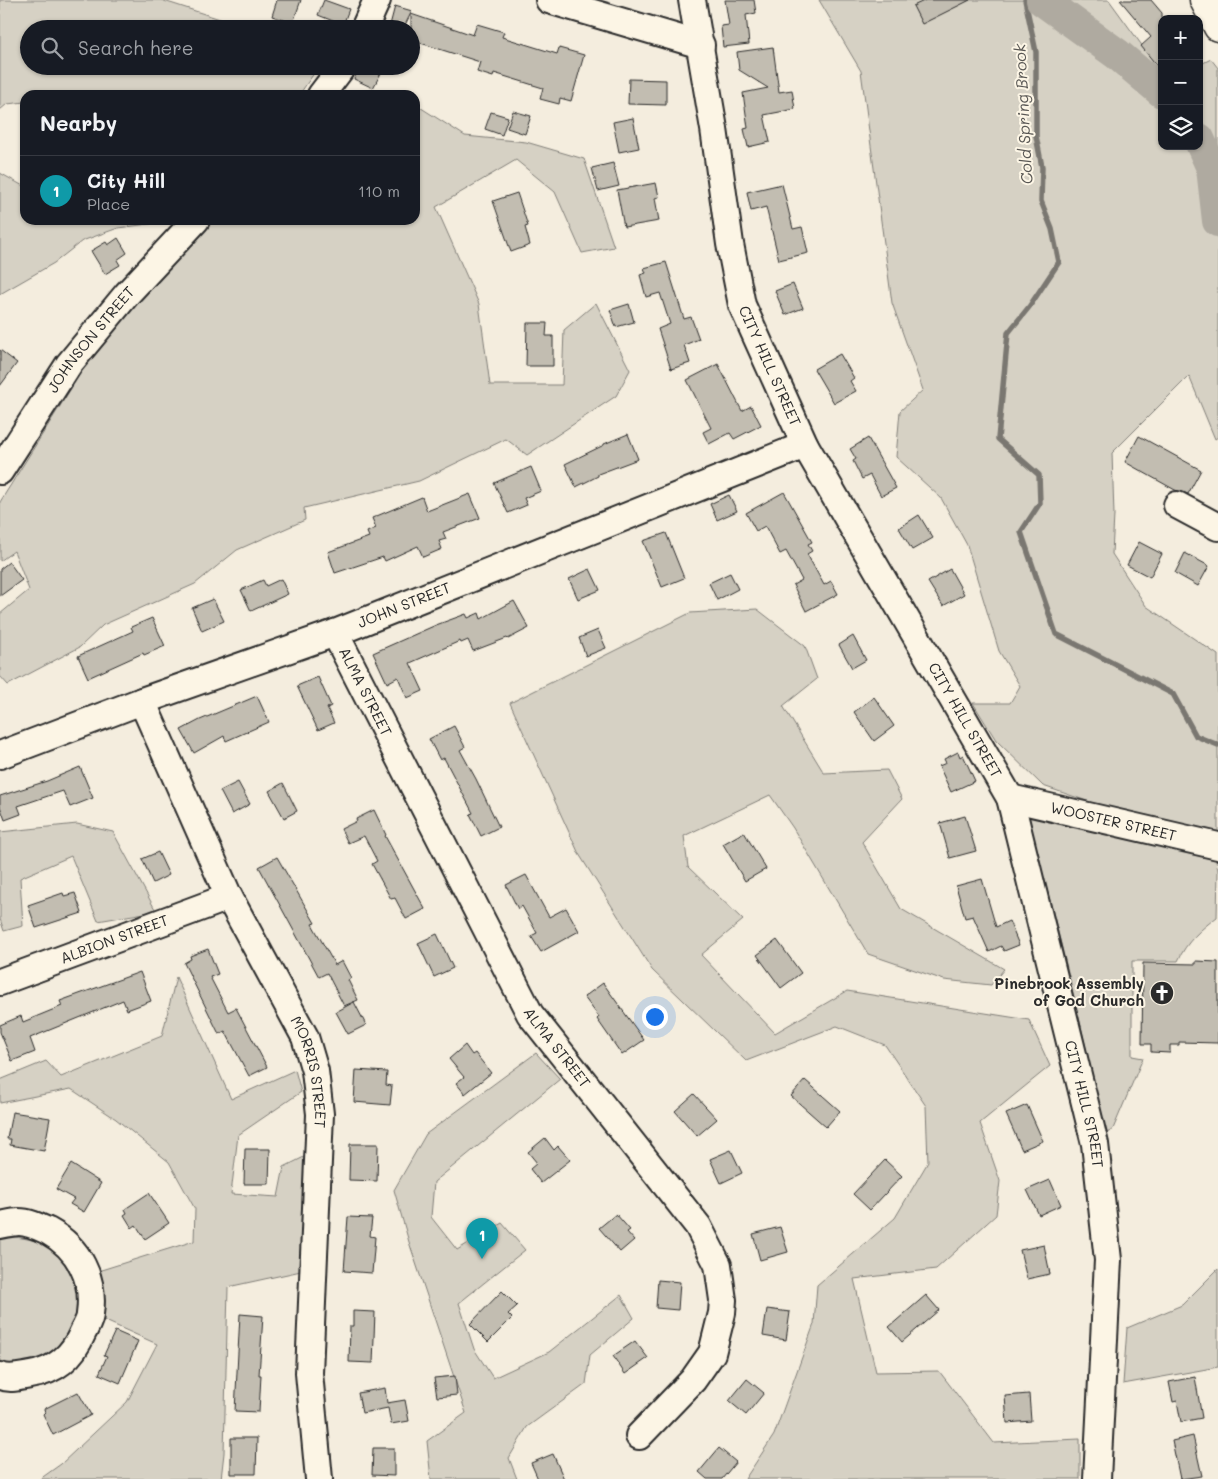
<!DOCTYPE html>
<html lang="en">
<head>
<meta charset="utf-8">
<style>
	:root { --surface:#171b24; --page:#242831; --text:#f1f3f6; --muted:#9ea1a6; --line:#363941; --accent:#98999b }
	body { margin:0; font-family:Mali,sans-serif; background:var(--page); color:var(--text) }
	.controls { position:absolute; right:15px; top:15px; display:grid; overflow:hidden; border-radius:10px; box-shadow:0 1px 4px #0004 }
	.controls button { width:45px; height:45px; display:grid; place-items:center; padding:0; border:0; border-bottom:1px solid var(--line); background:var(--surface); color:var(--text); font:25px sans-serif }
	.you { position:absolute; left:654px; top:1016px; width:18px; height:18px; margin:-12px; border:4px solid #fff; border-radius:50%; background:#1a73e8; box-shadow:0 0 0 8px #1a73e833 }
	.badge { display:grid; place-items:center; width:32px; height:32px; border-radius:50%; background:var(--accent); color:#fff; font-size:16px; font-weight:700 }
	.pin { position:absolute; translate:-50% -41px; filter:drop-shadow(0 1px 2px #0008) }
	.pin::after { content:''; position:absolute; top:26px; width:18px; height:15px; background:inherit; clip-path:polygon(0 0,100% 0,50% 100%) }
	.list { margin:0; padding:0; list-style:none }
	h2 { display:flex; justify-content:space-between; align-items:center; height:65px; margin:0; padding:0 20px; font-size:21px }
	h2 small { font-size:16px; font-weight:400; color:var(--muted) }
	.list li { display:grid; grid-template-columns:32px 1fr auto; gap:15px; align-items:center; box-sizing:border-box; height:70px; padding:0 20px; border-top:1px solid var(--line) }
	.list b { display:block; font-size:19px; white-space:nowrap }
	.list p { margin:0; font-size:16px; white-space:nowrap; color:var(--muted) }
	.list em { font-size:16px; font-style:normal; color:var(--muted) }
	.icon { flex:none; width:28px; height:28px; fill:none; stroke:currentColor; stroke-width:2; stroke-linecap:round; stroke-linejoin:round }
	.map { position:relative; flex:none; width:1218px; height:1479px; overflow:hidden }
	.search { position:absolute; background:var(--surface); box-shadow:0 1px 4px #0004; left:20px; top:20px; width:400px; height:55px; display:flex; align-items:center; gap:12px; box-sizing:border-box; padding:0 18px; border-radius:28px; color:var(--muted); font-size:19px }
	.panel { position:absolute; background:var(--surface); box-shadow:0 1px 4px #0004; left:20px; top:90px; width:400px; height:135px; border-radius:15px }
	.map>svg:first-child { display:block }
	.green { fill:#d6d1c4; stroke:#807e78 }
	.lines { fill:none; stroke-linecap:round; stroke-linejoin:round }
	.stream { stroke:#7a7771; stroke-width:5.5 }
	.river { stroke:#afaaa0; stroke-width:32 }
	.building { fill:#c2bdb1; stroke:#2b2b2b }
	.minor-casing { stroke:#2b2b2b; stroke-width:30 }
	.major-casing { stroke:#2b2b2b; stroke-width:31 }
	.minor { stroke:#fcf5e5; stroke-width:26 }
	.major { stroke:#fcf5e5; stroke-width:28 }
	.labels { text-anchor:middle; stroke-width:4; stroke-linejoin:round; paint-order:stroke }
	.street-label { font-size:15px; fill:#2b2b2b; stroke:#fcf5e5 }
	.poi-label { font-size:15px; font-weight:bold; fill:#2b2b2b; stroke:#fcf5e5; text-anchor:end }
	.water-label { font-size:16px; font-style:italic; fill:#595754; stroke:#fcf5e5 }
</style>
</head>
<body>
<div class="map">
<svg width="1218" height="1479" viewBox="0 0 1218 1479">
	<rect width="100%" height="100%" fill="#f4edde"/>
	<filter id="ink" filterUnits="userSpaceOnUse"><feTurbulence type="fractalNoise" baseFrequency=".02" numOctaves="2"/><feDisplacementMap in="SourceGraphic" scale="10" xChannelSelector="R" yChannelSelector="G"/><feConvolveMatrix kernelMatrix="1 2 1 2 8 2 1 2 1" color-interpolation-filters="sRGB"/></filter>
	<g filter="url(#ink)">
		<g class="green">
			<polygon points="0,0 161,0 251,29 29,29 29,66 319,66 299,95 25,95 25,102 7,104 0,110"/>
			<polygon points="819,0 1109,0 1162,73 1162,146 1199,146 1199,65 1211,59 1218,68 1218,437 1215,439 1189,376 1112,453 1114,515 1112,554 1146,606 1218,655 1218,834 1102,806 1043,786 996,740 973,703 1010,703 1020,686 999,651 967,545 941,498 896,457 900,411 923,390 892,303 861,71"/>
			<polygon points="415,104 465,136 526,142 584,159 614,247 582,253 555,192 516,160 436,207 479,304 490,385 562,385 564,330 596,303 630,370 616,396 527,455 506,439 419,481 304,508 305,520 237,550 195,584 103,625 80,647 8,685 0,676 0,614 29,590 14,551 0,561 0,502 97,347 211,220 415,220"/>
			<polygon points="0,173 25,187 25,220 164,220 156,223 118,228 82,241 54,263 0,294"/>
			<polygon points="757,609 805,646 817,679 783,706 824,773 887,770 902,799 862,842 901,909 1004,969 991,985 944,980 868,954 793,828 770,795 684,836 688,867 743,920 701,955 775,1033 847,991 1029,1020 1050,1066 980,1123 1000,1181 996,1215 936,1269 854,1279 876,1372 939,1371 994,1443 1080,1439 1080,1479 745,1479 774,1435 814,1324 817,1285 895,1218 928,1162 926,1106 885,1045 837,1026 746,1061 652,970 579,854 510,703 690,613"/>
			<path d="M1027,815l188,42 3,13 -1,47c-16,12 -31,25 -39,44h-46v95l11,2 -30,71 -4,3 -4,1c-23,-107 -49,-213 -78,-318z"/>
			<polygon points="77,824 113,832 156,911 98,921 71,856 20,878 23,926 4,931 0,919 0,832"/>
			<polygon points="176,977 231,1099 295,1070 301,1092 238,1135 231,1194 278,1197 284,1167 306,1156 301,1271 228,1287 224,1453 221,1479 40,1479 61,1464 127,1402 157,1344 101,1319 98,1271 194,1241 195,1209 169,1162 116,1119 71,1089 0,1103 0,1080 46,1061 61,1077 162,1036"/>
			<polygon points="536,1053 560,1079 434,1182 431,1217 457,1250 502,1223 525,1250 459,1303 474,1349 493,1378 549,1352 621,1295 634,1318 590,1355 586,1384 527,1427 509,1458 517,1479 431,1479 427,1441 466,1413 409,1242 394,1190 426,1134"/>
			<path d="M7,1236c15,2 31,3 44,13 30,22 34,63 14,93 -5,7 -14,17 -23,20 -11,4 -30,4 -42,6v-130z"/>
			<polygon points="1218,1269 1218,1367 1123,1384 1127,1328 1182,1305"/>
		</g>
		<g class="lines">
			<polyline class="stream" points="1025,0 1036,52 1036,136 1042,167 1041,201 1052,229 1059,262 1029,307 1008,333 998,439 1039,475 1040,503 1021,532 1056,634 1173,694 1196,736 1218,745"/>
			<g class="river">
				<polyline points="1042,0 1117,54 1162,92"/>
				<polyline points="1199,139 1212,168 1218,221"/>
			</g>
		</g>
		<g class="building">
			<polygon points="277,0 301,0 293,23 272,16"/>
			<polygon points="324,0 349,9 343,25 318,15"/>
			<polygon points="725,0 754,0 756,13 746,15 749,44 723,47 721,26 729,25"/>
			<polygon points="926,0 970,0 922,24 913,6"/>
			<polygon points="1120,0 1151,0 1162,13 1162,72 1141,46 1151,37"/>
			<polygon points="395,6 412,11 403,29 389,29"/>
			<polygon points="411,14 473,35 477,24 504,32 502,37 557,54 559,48 584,55 571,101 560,98 559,104 540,99 543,88 494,73 493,77 477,72 480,62 411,40"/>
			<polygon points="773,47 779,92 792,90 795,109 764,115 770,142 748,147 744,129 748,128 743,93 768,88 739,70 737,52"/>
			<polygon points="360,66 368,66 381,73 373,88 354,79"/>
			<polygon points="629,79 666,80 666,105 628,104"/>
			<polygon points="513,111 531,116 525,134 507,128"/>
			<polygon points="491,112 508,117 502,135 485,129"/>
			<polygon points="633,118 639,148 619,152 613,122"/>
			<polygon points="613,163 619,186 598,191 592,168"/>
			<polygon points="656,183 659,197 655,198 659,221 624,227 617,190"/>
			<polygon points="782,184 793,229 802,227 808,253 779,260 766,207 751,211 747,192"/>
			<polygon points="517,193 528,226 525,227 530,245 511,252 493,201"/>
			<polygon points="118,238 127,253 117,260 120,265 105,274 91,251 106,242 108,245"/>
			<polygon points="666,262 684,319 691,317 699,339 684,345 690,363 671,369 658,329 670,324 660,293 646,297 640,275 646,273 644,268"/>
			<polygon points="793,284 803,308 785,315 775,291"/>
			<polygon points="629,304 634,322 616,327 610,310"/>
			<polygon points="527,323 547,323 546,336 553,336 553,366 526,366"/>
			<polygon points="0,350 17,363 0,386"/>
			<polygon points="840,354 854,378 850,381 856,391 834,403 814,369"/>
			<polygon points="718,364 742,411 751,406 761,425 734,439 730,433 709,444 703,432 711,428 687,380"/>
			<polygon points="628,434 638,459 598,474 598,476 576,487 565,464 604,445 604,444"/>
			<polygon points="1139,436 1201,470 1188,494 1175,490 1125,462"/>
			<polygon points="868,438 896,488 881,496 870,475 862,479 853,461 856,459 850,449"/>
			<polygon points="531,467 541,491 524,498 527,505 508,513 494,483"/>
			<polygon points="784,492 812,542 808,544 812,551 807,554 824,585 831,581 838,594 806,611 793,585 802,580 786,551 780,554 765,526 756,531 746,513"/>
			<polygon points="470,494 480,518 443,532 446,539 439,541 442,549 423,557 418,546 385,561 383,557 335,573 328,552 369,537 367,532 376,528 372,518 422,497 427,511"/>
			<polygon points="729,495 737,511 717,520 710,504"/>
			<polygon points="919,515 933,538 912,550 899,528"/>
			<polygon points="666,533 684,578 662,587 643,541"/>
			<polygon points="1139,542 1162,554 1150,577 1127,565"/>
			<polygon points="1185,553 1209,566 1198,586 1175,573"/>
			<polygon points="9,562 22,580 0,596 0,569"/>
			<polygon points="590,569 600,590 578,599 569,579"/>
			<polygon points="950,569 964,594 943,606 928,582"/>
			<polygon points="730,573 738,589 717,600 709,583"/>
			<polygon points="281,579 288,594 251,611 241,590 263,580 266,586"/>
			<polygon points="213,599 224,621 202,631 192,608"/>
			<polygon points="514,601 529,628 508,639 507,638 473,651 468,640 461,643 460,641 410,663 423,691 407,698 398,677 387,683 373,653 436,625 466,614 468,618 479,613 481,619"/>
			<polygon points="152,618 165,646 144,655 143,653 88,678 78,656 133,631 131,627"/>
			<polygon points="598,630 606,648 586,656 579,638"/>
			<polygon points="853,636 866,660 852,668 839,645"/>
			<polygon points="318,677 331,706 327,708 334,723 318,730 297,686"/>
			<polygon points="257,696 269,722 226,741 224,736 194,753 181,730 200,720"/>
			<polygon points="874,697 894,726 874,741 854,712"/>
			<polygon points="454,726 465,747 460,750 476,779 499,827 481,836 470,814 473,813 444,758 440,760 429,739"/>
			<polygon points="958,752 960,757 963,755 975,781 951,792 939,766 946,763 944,759"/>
			<polygon points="80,767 93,798 70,807 63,791 18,806 21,814 5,820 0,806 0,796 47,781"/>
			<polygon points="238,782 250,804 232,814 220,791"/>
			<polygon points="283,783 297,811 284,818 269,791"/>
			<polygon points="374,810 386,835 385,836 425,909 406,919 395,898 391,899 372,864 377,861 364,836 348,843 341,829 357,821 356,819"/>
			<polygon points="965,816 976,851 950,858 940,823"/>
			<polygon points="744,832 766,869 745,881 723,844"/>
			<polygon points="158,852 169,875 153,883 142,859"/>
			<polygon points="277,857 315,923 312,924 335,965 342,961 351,978 348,980 358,1000 344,1006 327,973 319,977 306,953 259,867"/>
			<polygon points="526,875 549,917 566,908 579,931 541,952 531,936 537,933 522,906 518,909 506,885"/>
			<polygon points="982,879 996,927 1009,921 1019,945 1004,951 1001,946 989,952 973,916 965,918 956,886"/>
			<polygon points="63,893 64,896 75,893 82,913 36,928 28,905"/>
			<polygon points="437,934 453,968 434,977 418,943"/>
			<polygon points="777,940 801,973 781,988 757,955"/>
			<polygon points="208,949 218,974 210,977 228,1012 236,1008 267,1067 249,1076 225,1031 219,1034 184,963 191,959 190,956"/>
			<polygon points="1196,961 1218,962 1218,1043 1179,1042 1179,1045 1170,1045 1170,1053 1151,1052 1151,1044 1142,1044 1143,963 1196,964"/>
			<polygon points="140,972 151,1001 127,1010 123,1000 30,1038 35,1052 12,1061 0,1032 0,1025 21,1016 23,1022 62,1006 60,1001"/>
			<polygon points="603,983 644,1040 622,1055 597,1019 599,1017 584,997"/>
			<polygon points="354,1002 366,1025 348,1034 336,1012"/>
			<polygon points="465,1045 472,1055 475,1053 491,1073 465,1094 456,1083 464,1077 449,1059"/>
			<polygon points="356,1070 387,1072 386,1085 392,1086 390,1105 354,1102"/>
			<polygon points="805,1080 840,1111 826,1127 791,1096"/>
			<polygon points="694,1094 717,1119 697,1136 675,1111"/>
			<polygon points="1027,1105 1043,1141 1022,1150 1006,1114"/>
			<polygon points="12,1112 50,1118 44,1151 10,1145 11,1139 7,1139"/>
			<polygon points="545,1138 554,1150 558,1146 570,1160 541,1183 530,1169 537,1163 528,1152"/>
			<polygon points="350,1144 378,1144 377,1181 349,1180"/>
			<polygon points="245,1149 270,1149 269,1184 244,1184"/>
			<polygon points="731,1150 742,1173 721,1183 710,1159"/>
			<polygon points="885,1160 902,1176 870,1210 853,1194"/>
			<polygon points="71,1164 101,1183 84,1212 70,1204 74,1199 56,1189"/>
			<polygon points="1050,1180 1061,1205 1039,1215 1027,1190"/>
			<polygon points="149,1193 169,1223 145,1239 136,1225 132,1228 124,1215 127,1213 125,1209"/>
			<polygon points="616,1214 630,1230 627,1232 634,1240 620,1252 599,1228"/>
			<polygon points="348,1217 372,1218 370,1236 375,1237 372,1273 344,1271"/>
			<polygon points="780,1227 788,1252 760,1260 753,1234"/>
			<polygon points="1044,1245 1050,1274 1027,1279 1020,1250"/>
			<polygon points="658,1280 680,1282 678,1310 656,1308"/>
			<polygon points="502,1291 517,1306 508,1314 512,1318 488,1342 470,1324"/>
			<polygon points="926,1295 939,1310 902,1342 889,1327"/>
			<polygon points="767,1309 790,1312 786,1340 763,1336"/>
			<polygon points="353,1311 375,1312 373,1363 349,1362 350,1326 353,1326"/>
			<polygon points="240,1314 263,1316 259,1375 261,1375 259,1412 235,1411"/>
			<polygon points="115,1331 138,1341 120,1383 99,1374 107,1356 104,1355"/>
			<polygon points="635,1341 648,1358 625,1374 613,1356"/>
			<polygon points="455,1376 457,1395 437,1397 434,1378"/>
			<polygon points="1195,1377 1202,1418 1181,1422 1177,1401 1173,1402 1169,1382"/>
			<polygon points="747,1379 764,1393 746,1415 729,1401"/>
			<polygon points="385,1388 387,1403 405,1400 409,1421 391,1424 388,1408 362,1413 358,1393"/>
			<polygon points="78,1392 91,1415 53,1435 43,1414 45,1412 44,1409"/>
			<polygon points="1029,1394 1031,1421 1007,1423 1005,1396"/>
			<polygon points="1193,1436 1202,1476 1180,1479 1172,1441"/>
			<polygon points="231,1438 257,1438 256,1474 231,1474"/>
			<polygon points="373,1448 394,1448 394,1476 372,1475"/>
			<polygon points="719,1448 736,1462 722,1479 707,1479 699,1472"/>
			<polygon points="553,1454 564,1479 538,1479 531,1463"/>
		</g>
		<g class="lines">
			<g class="minor-casing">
				<g id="minor">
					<polyline points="549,0 701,45"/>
					<path id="s1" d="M692,0l22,129 16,115 12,61 63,140 205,353 85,346 13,116 -11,219"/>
					<polyline points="364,29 377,0"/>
					<polyline points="321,95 343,66"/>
					<path id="s2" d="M0,471l69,-107 58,-70 69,-74"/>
					<polyline points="1177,505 1218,527"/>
					<path id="s3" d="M335,633l195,381 168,212 20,39 5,35 -1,13 -10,40 -19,27 -54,56"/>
					<path id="s4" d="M142,701l87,196 76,140 10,34 5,43 -11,259 10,106"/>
					<path id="s5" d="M0,755l142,-54 193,-68 470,-188"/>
					<path id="s6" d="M1010,798l208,48"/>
					<path id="s7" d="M0,982l229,-85"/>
					<path d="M0,1225c6,-1 13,-3 19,-3 10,0 20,5 29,9 31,17 47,48 42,83 0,6 -4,12 -7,18 -10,24 -27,39 -53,43 -11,2 -20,5 -30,1"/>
				</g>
			</g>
			<g class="major-casing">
				<polyline id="major" points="1204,0 1218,27"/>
			</g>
			<use href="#minor" class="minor"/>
			<use href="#major" class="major"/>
		</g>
	</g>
	<defs>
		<g id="church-disc" transform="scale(1.25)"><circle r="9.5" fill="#2b2b2b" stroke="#fcf5e5"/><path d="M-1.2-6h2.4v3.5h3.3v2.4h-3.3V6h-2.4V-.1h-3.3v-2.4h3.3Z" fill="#fff"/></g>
	</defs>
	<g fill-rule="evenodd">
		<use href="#church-disc" x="1162" y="993"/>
	</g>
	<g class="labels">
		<g class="street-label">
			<text dy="5" stroke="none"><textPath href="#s2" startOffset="160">JOHNSON STREET</textPath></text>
			<text dy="5" stroke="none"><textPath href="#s1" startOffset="376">CITY HILL STREET</textPath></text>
			<text dy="5" stroke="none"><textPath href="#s5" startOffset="431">JOHN STREET</textPath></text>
			<text dy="5" stroke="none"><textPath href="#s3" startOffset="66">ALMA STREET</textPath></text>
			<text dy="5" stroke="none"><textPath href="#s1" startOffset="781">CITY HILL STREET</textPath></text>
			<text dy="5" stroke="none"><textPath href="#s6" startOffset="106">WOOSTER STREET</textPath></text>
			<text dy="5" stroke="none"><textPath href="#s7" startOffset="122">ALBION STREET</textPath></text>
			<text dy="5" stroke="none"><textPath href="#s3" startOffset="471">ALMA STREET</textPath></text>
			<text dy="5" stroke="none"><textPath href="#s4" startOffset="409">MORRIS STREET</textPath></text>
			<text dy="5" stroke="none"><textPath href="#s1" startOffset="1186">CITY HILL STREET</textPath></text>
		</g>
		<g class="poi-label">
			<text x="1144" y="989">Pinebrook Assembly<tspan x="1144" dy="17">of God Church</tspan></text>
		</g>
		<g class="water-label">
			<text transform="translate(1023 114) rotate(-93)" y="6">Cold Spring Brook</text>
		</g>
	</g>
</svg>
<div class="controls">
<button>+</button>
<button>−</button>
<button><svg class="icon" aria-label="layers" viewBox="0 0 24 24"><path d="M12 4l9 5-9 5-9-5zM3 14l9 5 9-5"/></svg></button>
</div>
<div class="you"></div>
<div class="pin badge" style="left:482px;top:1259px;background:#0f9aa8">1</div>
<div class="search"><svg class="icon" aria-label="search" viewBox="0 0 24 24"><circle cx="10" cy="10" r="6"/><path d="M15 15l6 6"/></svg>Search here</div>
<section class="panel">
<h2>Nearby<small></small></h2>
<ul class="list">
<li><span class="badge" style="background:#0f9aa8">1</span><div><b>City Hill</b><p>Place</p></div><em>110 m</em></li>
</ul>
</section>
</div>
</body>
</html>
